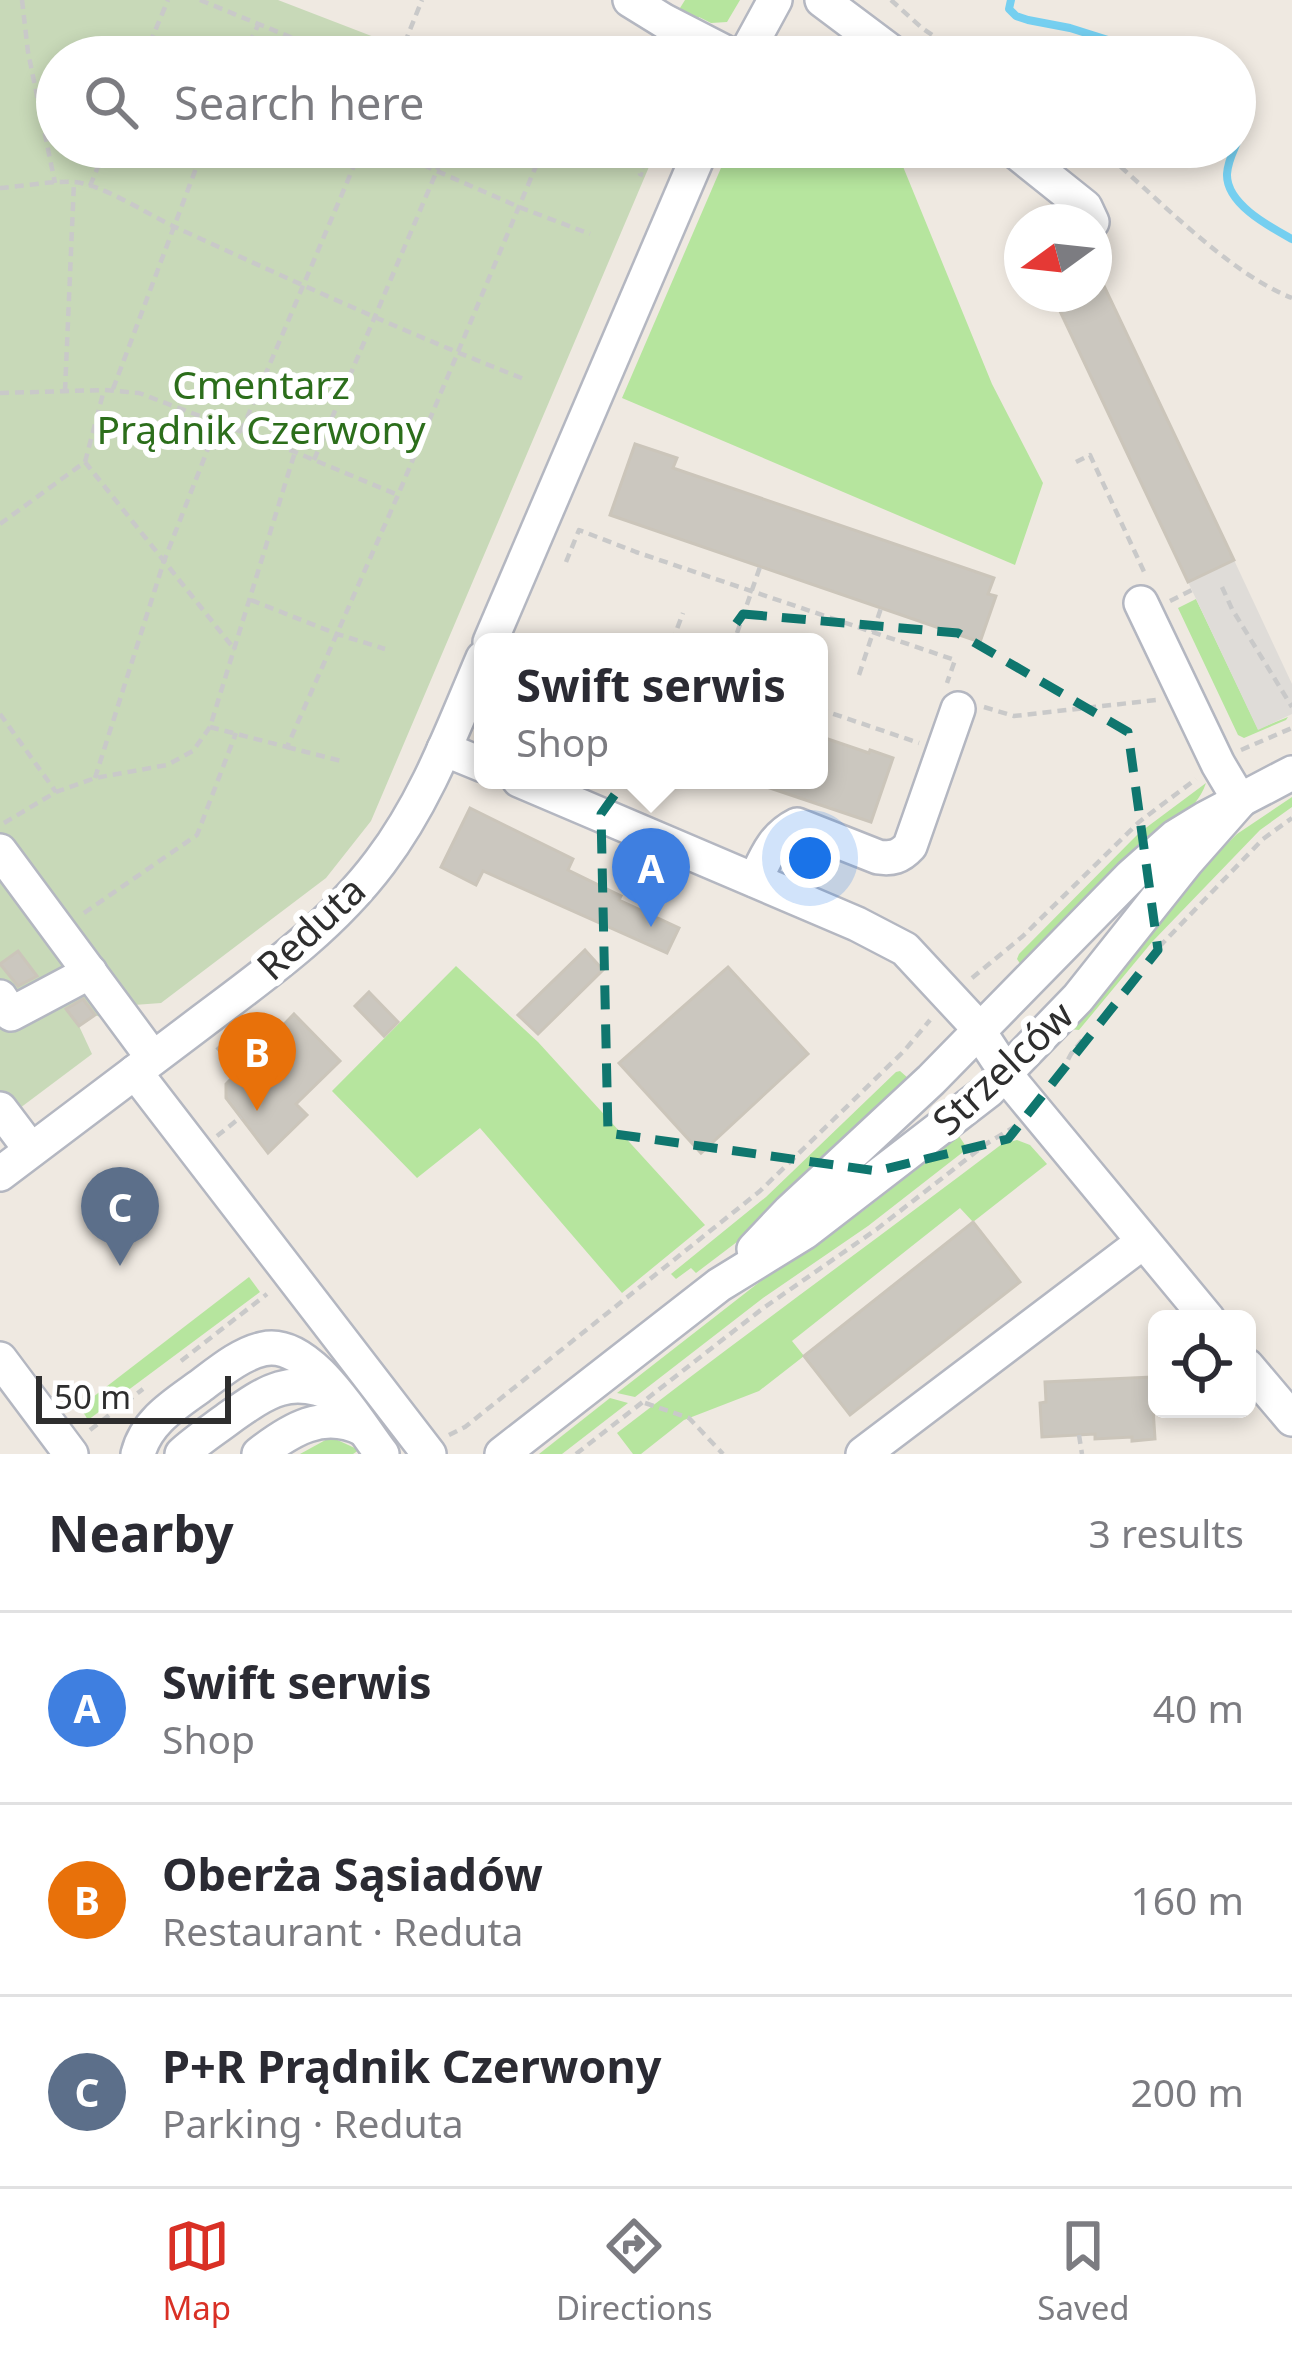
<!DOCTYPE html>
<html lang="en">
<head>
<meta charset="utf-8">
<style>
	:root { --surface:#fff; --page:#f7f7f7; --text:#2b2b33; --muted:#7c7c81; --line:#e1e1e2; --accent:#d93025 }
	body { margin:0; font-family:"Noto Sans",sans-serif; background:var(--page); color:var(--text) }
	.controls { position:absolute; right:36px; bottom:36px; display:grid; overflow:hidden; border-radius:18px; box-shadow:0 6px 18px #0003 }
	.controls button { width:108px; height:108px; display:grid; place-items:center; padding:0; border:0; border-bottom:3px solid var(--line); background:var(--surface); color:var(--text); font:60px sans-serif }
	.compass { position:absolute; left:1004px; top:204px; width:108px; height:108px; border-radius:50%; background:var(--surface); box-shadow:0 6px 18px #0003; rotate:255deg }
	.scale { position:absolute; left:36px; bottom:30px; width:195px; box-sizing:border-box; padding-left:12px; border:6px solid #2e2e2e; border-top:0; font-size:33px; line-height:42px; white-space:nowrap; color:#2e2e2e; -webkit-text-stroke:9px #fff; paint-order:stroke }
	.you { position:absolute; left:810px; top:858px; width:42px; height:42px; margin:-30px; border:9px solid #fff; border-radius:50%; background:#1a73e8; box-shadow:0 0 0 18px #1a73e833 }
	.badge { display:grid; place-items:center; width:78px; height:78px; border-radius:50%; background:var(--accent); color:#fff; font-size:39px; font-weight:700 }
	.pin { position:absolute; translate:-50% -99px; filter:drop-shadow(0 3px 6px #0008) }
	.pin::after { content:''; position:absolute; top:63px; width:42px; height:36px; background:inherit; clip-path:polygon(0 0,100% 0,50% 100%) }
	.popup { position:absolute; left:474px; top:633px; width:354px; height:156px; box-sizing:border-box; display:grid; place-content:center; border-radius:18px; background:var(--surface); filter:drop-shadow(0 3px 9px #0005); font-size:39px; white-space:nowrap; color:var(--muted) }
	.popup b { font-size:45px; color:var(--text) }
	.popup::after { content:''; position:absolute; left:50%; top:100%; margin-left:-24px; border:24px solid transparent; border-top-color:var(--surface) }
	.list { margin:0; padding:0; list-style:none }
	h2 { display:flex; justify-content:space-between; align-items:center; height:156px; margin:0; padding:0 48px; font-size:51px }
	h2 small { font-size:39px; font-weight:400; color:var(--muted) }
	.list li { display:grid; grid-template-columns:78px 1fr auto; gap:36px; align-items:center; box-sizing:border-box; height:192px; padding:0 48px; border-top:3px solid var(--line) }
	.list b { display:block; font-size:45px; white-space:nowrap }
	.list p { margin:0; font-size:39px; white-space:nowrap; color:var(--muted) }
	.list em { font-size:39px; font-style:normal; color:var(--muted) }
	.icon { flex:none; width:66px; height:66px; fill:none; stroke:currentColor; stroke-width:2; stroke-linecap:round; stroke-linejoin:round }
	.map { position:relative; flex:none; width:1292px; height:1454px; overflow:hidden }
	.search { position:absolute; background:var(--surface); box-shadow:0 6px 18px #0003; left:36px; right:36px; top:36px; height:132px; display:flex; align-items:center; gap:30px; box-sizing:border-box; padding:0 42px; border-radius:66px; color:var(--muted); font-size:45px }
	.sheet { height:732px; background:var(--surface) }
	nav { display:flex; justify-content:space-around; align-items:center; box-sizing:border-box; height:168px; border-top:3px solid var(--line); background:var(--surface); font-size:33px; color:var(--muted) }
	nav a { display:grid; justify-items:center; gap:6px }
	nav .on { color:var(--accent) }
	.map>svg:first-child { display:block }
	.green { fill:#b6e59e }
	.cemetery { fill:#c8d9b8 }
	.plaza { fill:#dfdcd8 }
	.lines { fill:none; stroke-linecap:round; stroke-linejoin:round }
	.stream { stroke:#75cff0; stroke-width:8 }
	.building { fill:#cbc7bf; stroke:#cbc5ba; stroke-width:3 }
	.minor-casing { stroke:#b4b7c1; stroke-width:38 }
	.path { stroke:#c9c9c9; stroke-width:4.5; stroke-dasharray:9 6; stroke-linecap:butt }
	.minor { stroke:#fff; stroke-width:33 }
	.marked { fill:none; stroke:#0f766e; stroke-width:9; stroke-dasharray:24 15; stroke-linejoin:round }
	.labels { text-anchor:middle; stroke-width:12; stroke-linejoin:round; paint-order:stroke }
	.park-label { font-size:39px; fill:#2c6e1b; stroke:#fff }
	.street-label { font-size:39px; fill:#2e2e2e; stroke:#fff }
</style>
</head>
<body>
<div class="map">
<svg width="1292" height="1454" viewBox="0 0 1292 1454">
	<rect width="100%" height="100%" fill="#efe9e1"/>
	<g class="green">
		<polygon points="685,0 740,0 727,22 711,23 699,17 695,24 684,18 680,8"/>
		<polygon points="730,147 895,147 992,384 1043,483 1015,565 622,398"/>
		<polygon points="1196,599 1258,729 1288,717 1286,720 1244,738 1238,735 1178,608"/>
		<path d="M1206,783c-6,17 -14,24 -28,34l-2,-1 -71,63 -84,86 -4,-6 2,-5 120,-121z"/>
		<polygon points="1292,797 1292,807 1260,830 1152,942 1079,1030 1069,1029 1204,866 1237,834"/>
		<polygon points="456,966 538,1042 705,1225 622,1293 480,1128 417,1178 332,1091"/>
		<polygon points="900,1071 908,1078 750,1232 696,1273 691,1268 676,1279 671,1274 766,1197 896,1072"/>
		<polygon points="959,1136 965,1145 963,1152 868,1226 763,1298 635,1397 617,1393 780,1266 863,1211"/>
		<path d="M1017,1140l13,5 17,19 -74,58 -13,-14 -168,133 12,15 -45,35 -75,29 -43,34h-8l-16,-21c127,-98 257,-192 385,-289z"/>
		<polygon points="249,1277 260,1292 88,1420 80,1407"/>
		<polygon points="610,1398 628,1403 562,1454 539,1454"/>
		<polygon points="331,1437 359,1450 353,1454 300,1454"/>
	</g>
	<polygon class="cemetery" points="0,0 278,0 426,57 57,57 57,147 637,147 654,155 371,821 326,878 161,1003 134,1005 111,1021 95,1015 79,1026 92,1054 0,1123"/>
	<polygon class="plaza" points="1234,560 1292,684 1292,714 1258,730 1188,582"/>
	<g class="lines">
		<g class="stream">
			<polyline points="1011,0 1009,9 1016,16 1028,20 1070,28 1162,57"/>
			<path d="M1235,101c17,35 -6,44 -8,73 -1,30 43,53 65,65"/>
		</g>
	</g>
	<g class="building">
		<polygon points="1104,286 1234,560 1188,582 1058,307 1086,294 1094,294 1094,290"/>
		<polygon points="635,444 677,458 673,468 994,578 988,594 996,596 980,642 610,515"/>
		<polygon points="819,736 869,753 870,750 893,758 871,822 758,784 759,780 819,780"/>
		<polygon points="470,808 573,859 568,870 621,896 619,900 679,928 667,953 483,871 476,885 441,867"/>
		<polygon points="585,950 603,970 538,1034 518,1015"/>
		<polygon points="18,951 37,976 18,986 0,964"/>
		<polygon points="728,967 808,1054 701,1153 619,1063"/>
		<polygon points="369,992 398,1022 384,1036 355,1006"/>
		<polygon points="83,999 95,1015 79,1026 66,1009"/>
		<polygon points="294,1014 340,1061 296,1104 307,1115 268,1153 226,1098 226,1084"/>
		<polygon points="973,1222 1020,1282 850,1415 804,1356"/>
		<polygon points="1151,1377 1155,1439 1132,1441 1132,1437 1095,1439 1095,1434 1042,1437 1040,1403 1046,1402 1045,1382"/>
	</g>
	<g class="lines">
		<g class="minor-casing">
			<g id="minor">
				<polyline points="630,0 664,21 734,57"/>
				<polyline points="822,0 898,57"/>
				<polyline points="744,57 775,0"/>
				<polyline points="1010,147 1085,207 1092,222"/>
				<polyline points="1141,603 1218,764 1240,801"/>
				<polyline points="490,642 702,147"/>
				<polyline points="444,749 483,765"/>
				<polyline points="519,780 857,924 905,949 972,1021 1015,1086 1208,1319"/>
				<polyline points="0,851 153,1058"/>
				<path d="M755,880c11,-23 18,-43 42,-55l81,32c14,2 22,0 32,-11l48,-137"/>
				<polyline points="0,997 11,1014 90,972"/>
				<polyline points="135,1072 429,1454"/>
				<polyline points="0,1109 31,1150"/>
				<path d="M0,1174c68,-52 136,-103 204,-154 64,-48 128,-94 176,-158 47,-62 73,-134 103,-204"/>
				<polyline points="754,1249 789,1212 931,1080 1131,876 1175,837 1206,818 1292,773"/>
				<polyline points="0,1359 71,1454"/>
				<polyline points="1247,1366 1292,1419"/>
				<path d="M138,1454c8,-32 36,-49 61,-67 19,-14 41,-33 64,-38 47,-11 94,73 119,105"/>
				<path d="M182,1454c14,-13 31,-24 47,-36 38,-27 62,-44 108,-22"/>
				<path d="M259,1454c31,-24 64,-45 104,-25"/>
				<polyline points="502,1454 719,1285 805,1232 988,1091 1078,998 1187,861 1240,801"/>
				<polyline points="863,1454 1143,1242"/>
			</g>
		</g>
		<g class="path">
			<polyline points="22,0 28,52 55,183"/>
			<polyline points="200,0 339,57"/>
			<polyline points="891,0 922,28 964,57"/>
			<polyline points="144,57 168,0"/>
			<polyline points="243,57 259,23"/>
			<polyline points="399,57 422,0"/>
			<polyline points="382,147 519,207 590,234"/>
			<polyline points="595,147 643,166 640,174 643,175"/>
			<path d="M1098,147c55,46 128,125 194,151"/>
			<polyline points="90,186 106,147"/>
			<path d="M0,188c24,-2 50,-7 74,-6 28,2 75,33 101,45 116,53 231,106 349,152"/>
			<polyline points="113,389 204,147"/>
			<polyline points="65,391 74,182"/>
			<polyline points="0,393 104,390 139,393 295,452 398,495"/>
			<polyline points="241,432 362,147"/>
			<polyline points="314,460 447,147"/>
			<polyline points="85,462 235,650"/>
			<polyline points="1076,462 1090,455 1146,576"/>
			<polyline points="0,524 85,462 104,390"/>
			<polyline points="566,562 579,530 636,552 955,660 947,683"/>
			<polyline points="1222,587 1232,609 1292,707"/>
			<polyline points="251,600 337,634 385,649"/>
			<polyline points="1170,601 1192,590"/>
			<polyline points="737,633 760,567"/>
			<polyline points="672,642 683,613"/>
			<polyline points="859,675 881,608"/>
			<polyline points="984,707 1014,716 1156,700"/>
			<polyline points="819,709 919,743"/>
			<polyline points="0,714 56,792"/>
			<polyline points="210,727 287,747 398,495 544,147"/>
			<polyline points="287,747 341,761"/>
			<polyline points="1241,750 1292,728"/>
			<polyline points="95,778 164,561 218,423"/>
			<polyline points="4,823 56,792 95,778 167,765 193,751 210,727 295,452"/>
			<polyline points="84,913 197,835 236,733"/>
			<polyline points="1159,947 1263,839 1292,818"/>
			<polyline points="972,978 1023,936 1139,822 1196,779"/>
			<polyline points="217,1047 240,1071"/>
			<polyline points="1054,1086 1071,1054 1083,1039"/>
			<polyline points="217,1136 241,1117"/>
			<polyline points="181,1361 267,1294"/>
			<polyline points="645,1403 689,1418 723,1454"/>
			<polyline points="90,1430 143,1389"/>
			<polyline points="449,1435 465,1427 760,1191 904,1051 930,1020"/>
			<polyline points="1079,1435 1082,1454"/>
			<polyline points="576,1454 762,1309 877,1229 986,1144 1014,1127"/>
		</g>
		<use href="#minor" class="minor"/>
	</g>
	<path class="marked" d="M743,614l215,19 170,99 30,218 -150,189 -131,32 -269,-38 -7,-319z"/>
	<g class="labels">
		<g class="park-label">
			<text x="261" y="399">Cmentarz<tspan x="261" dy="45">Prądnik Czerwony</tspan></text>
		</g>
		<g class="street-label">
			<text transform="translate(311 928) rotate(-43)" y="14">Reduta</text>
			<text transform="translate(1003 1068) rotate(-43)" y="14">Strzelców</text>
		</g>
	</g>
</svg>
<div class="controls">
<button><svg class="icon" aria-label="locate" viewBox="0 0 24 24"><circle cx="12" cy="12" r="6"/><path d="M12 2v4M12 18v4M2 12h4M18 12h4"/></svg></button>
</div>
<svg class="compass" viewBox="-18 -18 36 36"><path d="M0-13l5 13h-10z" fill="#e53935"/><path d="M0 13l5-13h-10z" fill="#7c7c81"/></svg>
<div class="scale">50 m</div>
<div class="you"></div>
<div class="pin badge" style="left:651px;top:927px;background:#3f7fe0">A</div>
<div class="popup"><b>Swift serwis</b>Shop</div>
<div class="pin badge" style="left:257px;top:1111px;background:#e8710a">B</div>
<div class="pin badge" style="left:120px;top:1266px;background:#5c6f8a">C</div>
<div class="search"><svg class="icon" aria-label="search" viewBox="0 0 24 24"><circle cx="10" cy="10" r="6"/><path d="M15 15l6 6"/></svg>Search here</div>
</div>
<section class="sheet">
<h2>Nearby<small>3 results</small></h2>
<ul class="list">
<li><span class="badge" style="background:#3f7fe0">A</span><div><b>Swift serwis</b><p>Shop</p></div><em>40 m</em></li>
<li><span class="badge" style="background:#e8710a">B</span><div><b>Oberża Sąsiadów</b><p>Restaurant · Reduta</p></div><em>160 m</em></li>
<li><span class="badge" style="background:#5c6f8a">C</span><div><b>P+R Prądnik Czerwony</b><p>Parking · Reduta</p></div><em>200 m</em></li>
</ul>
</section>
<nav>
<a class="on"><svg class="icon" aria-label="map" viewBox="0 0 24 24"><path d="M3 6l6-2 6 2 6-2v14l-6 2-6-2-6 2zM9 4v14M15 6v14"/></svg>Map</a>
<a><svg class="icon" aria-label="directions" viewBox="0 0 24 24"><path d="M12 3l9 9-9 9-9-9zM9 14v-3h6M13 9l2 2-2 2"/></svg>Directions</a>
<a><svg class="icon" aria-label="saved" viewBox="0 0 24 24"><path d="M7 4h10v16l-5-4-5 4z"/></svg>Saved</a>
</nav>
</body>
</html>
